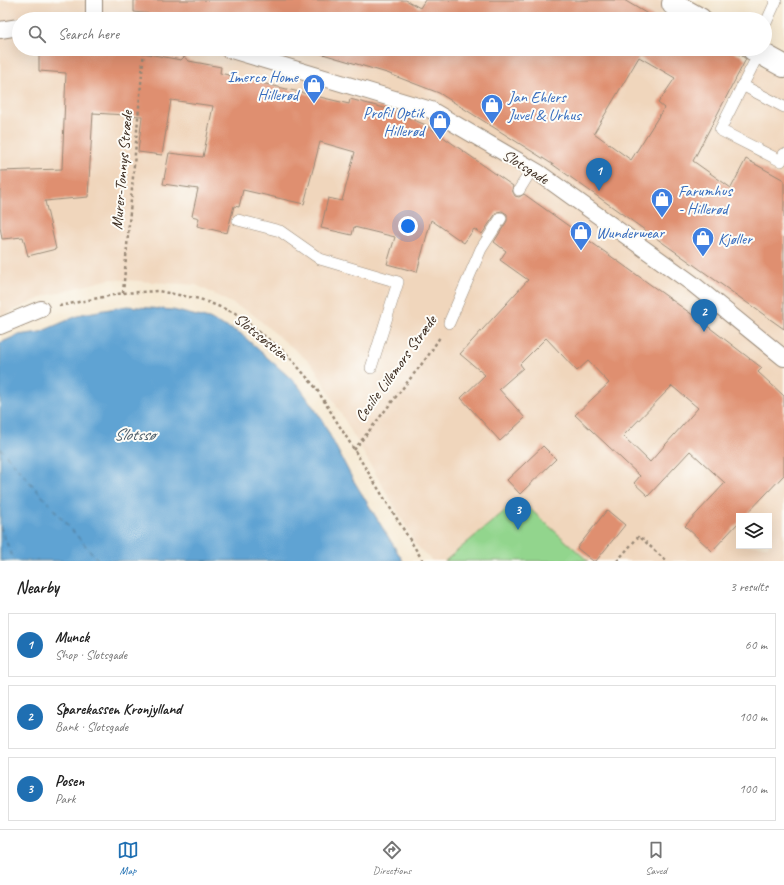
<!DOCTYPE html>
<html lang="en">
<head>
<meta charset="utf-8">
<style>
	:root { --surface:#fff; --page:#f6f6f6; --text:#222; --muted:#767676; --line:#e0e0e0; --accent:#1f6fb2 }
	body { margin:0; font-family:Caveat,sans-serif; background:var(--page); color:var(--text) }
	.controls { position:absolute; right:12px; bottom:12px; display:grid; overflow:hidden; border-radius:0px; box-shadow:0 4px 16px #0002 }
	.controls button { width:36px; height:36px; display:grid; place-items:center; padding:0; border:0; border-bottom:1px solid var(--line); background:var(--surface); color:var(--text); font:20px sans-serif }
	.you { position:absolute; left:408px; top:226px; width:14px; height:14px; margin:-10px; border:3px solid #fff; border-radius:50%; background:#1a73e8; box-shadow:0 0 0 6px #1a73e833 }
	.badge { display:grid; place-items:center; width:26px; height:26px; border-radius:50%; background:var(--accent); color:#fff; font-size:13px; font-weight:700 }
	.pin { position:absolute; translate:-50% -33px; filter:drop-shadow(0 1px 2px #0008) }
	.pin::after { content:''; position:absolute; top:21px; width:14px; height:12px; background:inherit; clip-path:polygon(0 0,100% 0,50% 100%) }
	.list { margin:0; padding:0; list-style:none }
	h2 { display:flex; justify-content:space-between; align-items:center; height:52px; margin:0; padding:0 16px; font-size:17px }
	h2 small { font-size:13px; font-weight:400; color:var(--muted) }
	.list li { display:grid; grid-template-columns:26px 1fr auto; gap:12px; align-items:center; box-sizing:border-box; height:64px; margin:0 8px 8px; padding:0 8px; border:1px solid var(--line); border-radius:0px }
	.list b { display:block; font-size:15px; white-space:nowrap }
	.list p { margin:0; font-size:13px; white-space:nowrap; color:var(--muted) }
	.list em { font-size:13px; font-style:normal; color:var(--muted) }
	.icon { flex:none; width:22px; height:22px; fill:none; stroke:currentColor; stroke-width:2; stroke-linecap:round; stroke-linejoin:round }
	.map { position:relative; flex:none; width:784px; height:561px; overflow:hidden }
	.search { position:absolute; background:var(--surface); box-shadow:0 4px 16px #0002; left:12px; right:12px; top:12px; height:44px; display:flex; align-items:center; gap:10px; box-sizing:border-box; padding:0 14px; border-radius:22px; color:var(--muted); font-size:15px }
	.sheet { height:268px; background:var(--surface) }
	nav { display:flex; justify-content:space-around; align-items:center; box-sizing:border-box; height:56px; border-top:1px solid var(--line); background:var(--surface); font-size:11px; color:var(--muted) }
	nav a { display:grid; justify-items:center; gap:2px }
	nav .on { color:var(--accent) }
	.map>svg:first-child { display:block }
	.built { fill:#f0d6bc; fill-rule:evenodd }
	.green { fill:#92d58d; stroke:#668056 }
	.water { fill:#5ea3d3; stroke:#4c6678 }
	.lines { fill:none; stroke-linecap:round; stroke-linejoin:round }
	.ferry { stroke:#495a66; stroke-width:1; stroke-dasharray:5 4; stroke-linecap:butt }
	.building { fill:#df8f6f; fill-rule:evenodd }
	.service-casing { stroke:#988876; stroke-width:12 }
	.pedestrian-casing { stroke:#988876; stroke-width:18 }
	.minor-casing { stroke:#988876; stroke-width:24 }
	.path { stroke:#988876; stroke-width:2.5; stroke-dasharray:3 3; stroke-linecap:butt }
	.service { stroke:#fff; stroke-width:11 }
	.pedestrian { stroke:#fff; stroke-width:16 }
	.minor { stroke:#fff; stroke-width:22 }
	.labels { text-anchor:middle; stroke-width:4; stroke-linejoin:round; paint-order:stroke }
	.shop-label { font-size:16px; fill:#366cbe; stroke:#fdfcf7; text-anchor:start }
	.street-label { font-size:16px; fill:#3b2a1e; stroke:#fdfcf7 }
	.water-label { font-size:17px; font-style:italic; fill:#495a66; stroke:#fdfcf7 }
</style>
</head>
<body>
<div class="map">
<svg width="784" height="561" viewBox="0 0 784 561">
	<rect width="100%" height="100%" fill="#fdfcf7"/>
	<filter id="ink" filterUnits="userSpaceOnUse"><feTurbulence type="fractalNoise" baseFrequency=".025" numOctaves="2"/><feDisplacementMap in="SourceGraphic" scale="8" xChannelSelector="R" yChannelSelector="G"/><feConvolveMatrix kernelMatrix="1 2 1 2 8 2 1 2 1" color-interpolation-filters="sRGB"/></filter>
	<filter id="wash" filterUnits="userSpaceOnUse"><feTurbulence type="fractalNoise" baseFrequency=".012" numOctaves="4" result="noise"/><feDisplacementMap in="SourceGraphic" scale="16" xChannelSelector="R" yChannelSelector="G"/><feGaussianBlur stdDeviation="0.9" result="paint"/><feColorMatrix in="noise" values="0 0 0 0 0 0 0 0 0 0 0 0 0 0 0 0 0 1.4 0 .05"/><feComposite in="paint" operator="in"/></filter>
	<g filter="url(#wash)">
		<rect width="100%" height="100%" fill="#f5e7cf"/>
		<path class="built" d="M0,0h666l-5,14 8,5h-650v30h707l58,30v482h-196l-69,-62 -72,62h-15l-18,-18 -6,-13 -95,-165 -62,-52 -55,-28 -86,-6 -65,17 -45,21zM739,516h30v30h-30z"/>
		<polygon class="green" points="519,499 588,561 445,561"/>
		<polygon class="water" points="127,306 173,310 209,319 240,333 298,385 321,418 352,478 403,561 0,561 0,343 18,335 40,332 82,314"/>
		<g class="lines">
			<g class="ferry">
				<polyline points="0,448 99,561"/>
				<polyline points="0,526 14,561"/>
			</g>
		</g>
		<g id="blocks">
			<g class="building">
				<polygon points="134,0 406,0 420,8 425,0 624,0 656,19 191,19 134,12"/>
				<path d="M39,49h70l23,2 49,9 3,-3 5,4 32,6 -1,6 129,31 1,-5 34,9 42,17 87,61 -1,4 3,6 4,1 5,-3 173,124 65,50 -4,4 26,24v79l-39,41h-6v6l-27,29 -27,-25 40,-43 -35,-32 -42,45 -14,-13 6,-7 -65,-61 34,-32 -21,-22 -11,10 -31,-33 -26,26 3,4 -24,21 26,29 -25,23 -39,-43 24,-23 -25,-21 68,-74 -28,-20 6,-9 -12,-9 13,-21v-7l-5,-3 -5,1 -15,22 -8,-5 -10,14 -33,-23 -14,52 -30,-8 8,-27 -41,-10 -2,8 -31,-7 7,-30 14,3 13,-49 -35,-10 -16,62 -61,-14 -4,17 -5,-1 -7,27 -30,-7 2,-8 -7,-2 6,-27 -35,-5 6,-31 34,4 10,-51 -42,-6 -9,55 -24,-3 4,-36 -49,-3 -5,84 -43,4 11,48 -28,7 -5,-19 -21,2 -2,-12v-56l62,-2 4,-96 -27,-2zM672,386l26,22 -48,54 -27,-26z"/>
				<path d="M306,49h421l15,7 4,3 -53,102 38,27 15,-29 38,21v149l-232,-165 -113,-71 -52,-20zM639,57l36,21 -17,25 6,5 -33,52 -37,-27z"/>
				<polygon points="543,446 556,459 520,494 507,480"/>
				<polygon points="607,510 625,525 596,561 593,561 577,548"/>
			</g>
		</g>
	</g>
	<g filter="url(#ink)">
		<use href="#blocks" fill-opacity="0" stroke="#988876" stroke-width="1"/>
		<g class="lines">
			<g class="service-casing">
				<g id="service">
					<polyline points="765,25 776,1 774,0"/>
					<polyline points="759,53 720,130 781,161 784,154"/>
					<polyline points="742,85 784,107"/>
					<polyline points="519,190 532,169"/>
					<polyline points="238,220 280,231 320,259 398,282 371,368"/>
					<polyline points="449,323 481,249 501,218"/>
				</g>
			</g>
			<g class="pedestrian-casing">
				<g id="pedestrian">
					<polyline points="94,19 94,0"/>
					<polyline points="0,30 19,27"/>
					<polyline points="228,49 431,110 539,173 693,284 784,358"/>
					<polyline points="0,326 41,309"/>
				</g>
			</g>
			<g class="minor-casing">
				<g id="minor">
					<polyline points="674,0 673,4 700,19"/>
					<polyline points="753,49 784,66"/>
				</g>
			</g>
			<g class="path">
				<polyline points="123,293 144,49"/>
				<polyline points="59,306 123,293 158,291 200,299 235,313 286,353 316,388 423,561"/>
				<polyline points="354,450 428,356 440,337"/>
				<polyline points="617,561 639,536 666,561"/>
			</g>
			<use href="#service" class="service"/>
			<use href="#pedestrian" class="pedestrian"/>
			<use href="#minor" class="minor"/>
		</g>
	</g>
	<defs>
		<g id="shop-pin" transform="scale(1.15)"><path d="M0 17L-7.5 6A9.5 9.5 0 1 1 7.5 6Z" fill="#3f7fe0" stroke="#fdfcf7"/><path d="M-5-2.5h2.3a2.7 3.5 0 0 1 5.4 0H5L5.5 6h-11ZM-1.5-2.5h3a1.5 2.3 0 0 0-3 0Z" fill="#fff"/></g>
	</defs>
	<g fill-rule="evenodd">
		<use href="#shop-pin" x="314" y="85"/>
		<use href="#shop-pin" x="492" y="105"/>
		<use href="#shop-pin" x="440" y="121"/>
		<use href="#shop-pin" x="662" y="199"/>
		<use href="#shop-pin" x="581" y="232"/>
		<use href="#shop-pin" x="703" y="238"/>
	</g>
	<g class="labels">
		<g class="shop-label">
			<text x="298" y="82" text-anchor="end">Imerco Home<tspan x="298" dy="18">Hillerød</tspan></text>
			<text x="508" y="102">Jan Ehlers<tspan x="508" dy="18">Juvel &amp; Urhus</tspan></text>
			<text x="424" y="118" text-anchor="end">Profil Optik<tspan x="424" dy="18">Hillerød</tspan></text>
			<text x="678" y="196">Farumhus<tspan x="678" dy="18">- Hillerød</tspan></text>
			<text x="596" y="238">Wunderwear</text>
			<text x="718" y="244">Kjøller</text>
		</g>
		<g class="street-label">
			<text transform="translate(526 166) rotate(32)" y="6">Slotsgade</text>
			<text transform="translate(121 170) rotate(-85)" y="6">Murer-Tonnys Stræde</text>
			<text transform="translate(262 336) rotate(39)" y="6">Slotssøstien</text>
			<text transform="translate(395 368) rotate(-54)" y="6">Cecilie Lillemors Stræde</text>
		</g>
		<g class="water-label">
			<text x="134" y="440">Slotssø</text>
		</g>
	</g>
</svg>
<div class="controls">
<button><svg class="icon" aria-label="layers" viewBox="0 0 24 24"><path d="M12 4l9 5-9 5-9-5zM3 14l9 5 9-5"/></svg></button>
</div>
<div class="you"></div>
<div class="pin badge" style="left:599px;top:191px">1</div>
<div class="pin badge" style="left:704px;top:332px">2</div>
<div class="pin badge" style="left:518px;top:530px">3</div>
<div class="search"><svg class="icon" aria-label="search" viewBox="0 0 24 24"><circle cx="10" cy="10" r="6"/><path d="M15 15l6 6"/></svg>Search here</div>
</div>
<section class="sheet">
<h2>Nearby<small>3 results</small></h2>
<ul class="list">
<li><span class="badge">1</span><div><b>Munck</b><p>Shop · Slotsgade</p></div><em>60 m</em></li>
<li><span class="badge">2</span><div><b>Sparekassen Kronjylland</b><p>Bank · Slotsgade</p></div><em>100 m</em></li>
<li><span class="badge">3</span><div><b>Posen</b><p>Park</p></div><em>100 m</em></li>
</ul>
</section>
<nav>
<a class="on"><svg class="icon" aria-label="map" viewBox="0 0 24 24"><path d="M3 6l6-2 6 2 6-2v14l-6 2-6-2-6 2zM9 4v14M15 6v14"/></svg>Map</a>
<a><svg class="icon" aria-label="directions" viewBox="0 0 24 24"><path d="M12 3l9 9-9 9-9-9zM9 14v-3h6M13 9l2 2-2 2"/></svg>Directions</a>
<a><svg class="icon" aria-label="saved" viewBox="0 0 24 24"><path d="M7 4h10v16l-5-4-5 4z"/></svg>Saved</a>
</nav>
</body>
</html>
